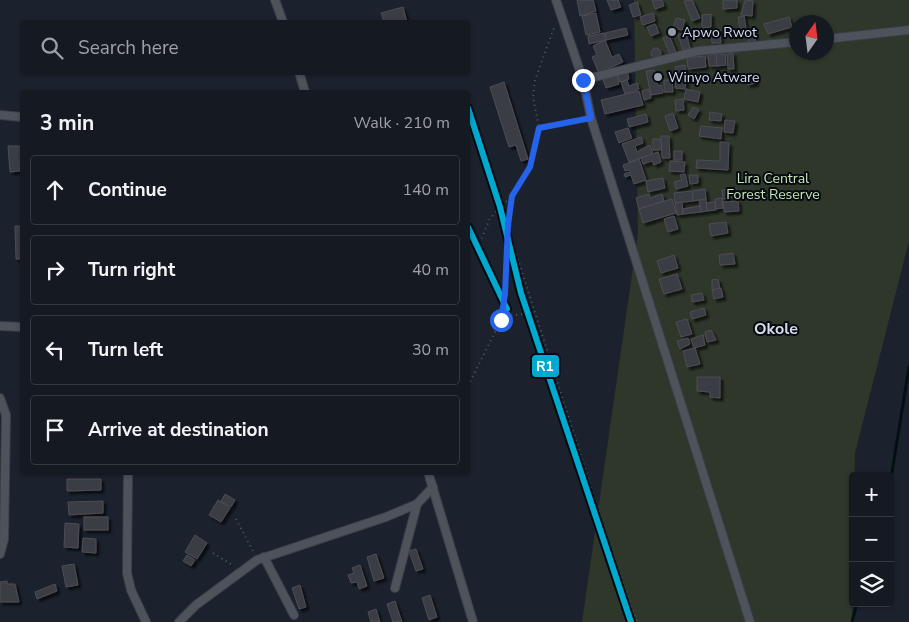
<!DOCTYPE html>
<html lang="en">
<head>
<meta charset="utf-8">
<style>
	:root { --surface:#151a22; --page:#22272f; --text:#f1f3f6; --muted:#9da1a5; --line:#343840 }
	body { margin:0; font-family:"Nunito Sans",sans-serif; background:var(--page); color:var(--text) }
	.controls { position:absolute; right:15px; bottom:15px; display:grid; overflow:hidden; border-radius:5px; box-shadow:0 1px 4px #0004 }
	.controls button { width:45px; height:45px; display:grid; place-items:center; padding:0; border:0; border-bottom:1px solid var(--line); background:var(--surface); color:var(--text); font:25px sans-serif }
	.compass { position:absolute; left:789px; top:15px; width:45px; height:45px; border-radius:50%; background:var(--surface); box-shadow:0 1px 4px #0004; rotate:14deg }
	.stop { position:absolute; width:15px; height:15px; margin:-11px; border:4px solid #2563eb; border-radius:50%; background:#fff }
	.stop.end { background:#2563eb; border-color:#fff; box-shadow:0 1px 5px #0008 }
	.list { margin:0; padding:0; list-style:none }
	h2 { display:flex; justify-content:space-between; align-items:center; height:65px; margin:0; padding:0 20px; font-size:21px }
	h2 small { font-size:16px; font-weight:400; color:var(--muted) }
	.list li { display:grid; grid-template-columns:32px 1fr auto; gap:15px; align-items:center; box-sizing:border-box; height:70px; margin:0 10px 10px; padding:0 10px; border:1px solid var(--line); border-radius:5px }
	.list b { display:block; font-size:19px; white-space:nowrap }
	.list em { font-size:16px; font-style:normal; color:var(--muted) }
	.icon { flex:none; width:28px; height:28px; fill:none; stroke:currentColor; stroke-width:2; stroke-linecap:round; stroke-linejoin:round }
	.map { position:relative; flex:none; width:909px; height:622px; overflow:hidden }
	.search { position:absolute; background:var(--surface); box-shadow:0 1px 4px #0004; left:20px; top:20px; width:450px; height:55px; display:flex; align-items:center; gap:12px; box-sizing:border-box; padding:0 18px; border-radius:5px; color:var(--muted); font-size:19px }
	.panel { position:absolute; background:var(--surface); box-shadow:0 1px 4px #0004; left:20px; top:90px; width:450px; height:385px; border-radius:5px }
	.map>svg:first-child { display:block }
	.green { fill:#2e372a; fill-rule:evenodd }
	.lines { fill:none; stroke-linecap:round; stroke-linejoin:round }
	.stream { stroke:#031013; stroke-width:3 }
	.building { fill:#3b3c44; stroke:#4e4c55; filter:url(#shadow) }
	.street-casing { stroke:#393e48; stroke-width:10 }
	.path { stroke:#53585f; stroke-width:2; stroke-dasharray:1 4; stroke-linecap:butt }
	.street { stroke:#4d525b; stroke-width:8 }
	.rail-1-casing { stroke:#060a13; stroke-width:10 }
	.rail-1 { stroke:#00a9ce; stroke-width:6 }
	.route { stroke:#2563eb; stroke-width:6 }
	.poi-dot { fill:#949ca8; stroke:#060a13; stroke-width:2 }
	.labels { text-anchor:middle; stroke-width:4; stroke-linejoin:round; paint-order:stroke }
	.poi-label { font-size:14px; fill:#d5ddeb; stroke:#060a13; text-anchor:start }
	.park-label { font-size:14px; fill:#c5e3b1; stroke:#060a13 }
	.quarter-label { font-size:16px; font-weight:bold; fill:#d5ddeb; stroke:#060a13 }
	.line-badge { stroke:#060a13; stroke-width:2 }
	.badge-label { font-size:14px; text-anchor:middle; font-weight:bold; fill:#fff }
</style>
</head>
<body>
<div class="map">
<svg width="909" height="622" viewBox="0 0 909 622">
	<defs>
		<filter id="shadow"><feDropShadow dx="3" dy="3" stdDeviation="1" flood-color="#0009"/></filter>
	</defs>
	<rect width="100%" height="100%" fill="#1c222d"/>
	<path class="green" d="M634,0h275v241l-54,212 -3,169h-270l56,-389zM796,22h30v30h-30z"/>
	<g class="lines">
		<g class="stream">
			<polyline points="890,485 909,367"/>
			<polyline points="852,622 857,603"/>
		</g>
	</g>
	<g class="building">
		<polygon points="577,0 593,0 596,11 580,16"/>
		<polygon points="607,0 618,0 621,7 611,10"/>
		<polygon points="652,0 662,0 664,6 655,9"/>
		<polygon points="692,0 700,18 692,21 684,1"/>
		<polygon points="723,0 737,0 737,8 723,9"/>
		<polygon points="745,0 753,1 752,16 741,15"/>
		<polygon points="637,2 641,15 633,17 629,5"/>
		<polygon points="403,7 407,22 384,22 381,13"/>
		<polygon points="596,13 600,32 586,35 582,16"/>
		<polygon points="653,13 655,21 643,25 640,17"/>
		<polygon points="711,14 711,27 702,28 702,15"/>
		<polygon points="744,16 746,28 740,29 738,17"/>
		<polygon points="789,17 792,27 768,34 764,24"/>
		<polygon points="676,18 685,20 682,30 673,28"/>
		<polygon points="655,24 659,33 651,36 647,27"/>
		<polygon points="626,28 628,35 606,40 605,33"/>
		<polygon points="711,29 720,29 721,43 712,43"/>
		<polygon points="686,32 690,48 683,50 678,35"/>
		<polygon points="754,32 756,42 749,43 747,33"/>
		<polygon points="604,33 606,40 589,44 588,36"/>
		<polygon points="669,35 676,52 670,54 663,38"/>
		<polygon points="605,40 612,57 619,54 623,62 599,73 592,57 597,55 593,46"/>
		<circle cx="656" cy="53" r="5"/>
		<polygon points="733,53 734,69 728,69 727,54"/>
		<polygon points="716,54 717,66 709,66 708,55"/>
		<polygon points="716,54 725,54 726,65 717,66"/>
		<polygon points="705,56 706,67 688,69 687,58"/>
		<polygon points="685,65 687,77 677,78 675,67"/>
		<polygon points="627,70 629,79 620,82 617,74"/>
		<polygon points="654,70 658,86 661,85 663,93 651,95 646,71"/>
		<polygon points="753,73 756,83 748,85 745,76"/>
		<polygon points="617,75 619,84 606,88 603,80"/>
		<polygon points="676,79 686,81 685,89 675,88"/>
		<polygon points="627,80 629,86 637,83 639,89 625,94 621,82"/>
		<polygon points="664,80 672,80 673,92 664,92"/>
		<polygon points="504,82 528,159 521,161 516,145 509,147 490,87"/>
		<polygon points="649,89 651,98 644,100 642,91"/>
		<polygon points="686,89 700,92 698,102 684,99"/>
		<polygon points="639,91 643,105 605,114 601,100"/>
		<polygon points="683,99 684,110 676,111 675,100"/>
		<polygon points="693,107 699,110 694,119 688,115"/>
		<polygon points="710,112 722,114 721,121 709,120"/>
		<polygon points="673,113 678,128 670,131 665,116"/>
		<polygon points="646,114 648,122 629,127 627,119"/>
		<polygon points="725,120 735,121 733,133 724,132"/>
		<polygon points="701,126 722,128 721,139 699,136"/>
		<polygon points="628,128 632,138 619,143 615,132"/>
		<polygon points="661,136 669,136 670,158 662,158"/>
		<polygon points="641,137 643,143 635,146 637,152 650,145 653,154 629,162 622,144"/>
		<rect x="653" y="139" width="7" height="11"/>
		<polygon points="720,142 729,143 728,170 696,168 697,160 720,161"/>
		<polygon points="8,146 22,146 22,166 19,167 20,171 10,172"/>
		<rect x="674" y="151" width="8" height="9"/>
		<polygon points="658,152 661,162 654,165 652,161 643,164 641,158"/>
		<polygon points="639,159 646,180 634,184 631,175 625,177 624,174 630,172 629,170 625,171 623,165"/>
		<polygon points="670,161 685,162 684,172 669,171"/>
		<polygon points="685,174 688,186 676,189 674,182 682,180 680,175"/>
		<polygon points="689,175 698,175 698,183 690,184"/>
		<polygon points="663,178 665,188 648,192 646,181"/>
		<polygon points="736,188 737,197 723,199 722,190"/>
		<polygon points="705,189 706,199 693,201 692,191"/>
		<polygon points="692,191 693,201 675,203 674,193"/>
		<polygon points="649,194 650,198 662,194 664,201 639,209 636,198"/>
		<polygon points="722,198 723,208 716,209 715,199"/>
		<polygon points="672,199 676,213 643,223 639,209"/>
		<polygon points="706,199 707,211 701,212 699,200"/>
		<polygon points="738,201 739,211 724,212 723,202"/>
		<polygon points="682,202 683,214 677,215 675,203"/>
		<polygon points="715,202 716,210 707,211 706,203"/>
		<polygon points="700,206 701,212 683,214 683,209"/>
		<polygon points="674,216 678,229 668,232 664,219"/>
		<polygon points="726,222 728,233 711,236 709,224"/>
		<polygon points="15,226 22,226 22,259 16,259"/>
		<polygon points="733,253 735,264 720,265 719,255"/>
		<polygon points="674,255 678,268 661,273 657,261"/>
		<polygon points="677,274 682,289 664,294 659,279"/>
		<polygon points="718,279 720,289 712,290 712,280"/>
		<polygon points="721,288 723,297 714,299 712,290"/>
		<polygon points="702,293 704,300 692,302 691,295"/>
		<polygon points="704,308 706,315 692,319 690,312"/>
		<polygon points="687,319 692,334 681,337 676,322"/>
		<polygon points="711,330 716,340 707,342 705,332"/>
		<polygon points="703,335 705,345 694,348 691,339"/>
		<polygon points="688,338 690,344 680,349 677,341"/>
		<polygon points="695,348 700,364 687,367 683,351"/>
		<polygon points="697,377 720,377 720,398 710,397 710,392 697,391"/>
		<polygon points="67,479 101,479 101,490 67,491"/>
		<polygon points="225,494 235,500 231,507 221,501"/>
		<polygon points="218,500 230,508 221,522 209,515"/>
		<polygon points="103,501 103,513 69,515 68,502"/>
		<rect x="84" y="517" width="24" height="13"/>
		<polygon points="65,523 79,524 78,548 64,547"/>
		<polygon points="195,535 207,543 197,559 185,552"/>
		<polygon points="83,538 96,539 96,553 82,552"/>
		<polygon points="416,549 423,569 416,571 409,551"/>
		<polygon points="376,554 384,578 374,581 367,557"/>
		<polygon points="187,555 195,560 191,566 183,561"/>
		<polygon points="74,564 78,585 66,587 62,566"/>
		<polygon points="360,565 367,586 359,589 357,582 351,583 348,575 354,573 352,568"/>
		<polygon points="7,581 7,584 15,584 19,602 0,602 0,582"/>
		<polygon points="55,584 57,591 37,599 35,592"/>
		<polygon points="300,585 306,607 299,609 292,588"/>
		<polygon points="430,595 437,617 429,620 422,598"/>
		<polygon points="395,601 402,622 393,622 387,604"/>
		<polygon points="376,609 380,622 371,622 368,612"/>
	</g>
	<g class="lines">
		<g class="street-casing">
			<g id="street">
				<polyline points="275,0 283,22"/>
				<polyline points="556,0 583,80 591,118 750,622"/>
				<polyline points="826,39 909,30"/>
				<polyline points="299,72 305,92"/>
				<polyline points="583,80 698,51 796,42"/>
				<polyline points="0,115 22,117"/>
				<polyline points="0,326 22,327"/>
				<polyline points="0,398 6,415 4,539 0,554"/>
				<polyline points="128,472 127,573 131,590 146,622"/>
				<polyline points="428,472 473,622"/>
				<polyline points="264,557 294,615"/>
				<polyline points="395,588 417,504 433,487"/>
				<polyline points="179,622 196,605 257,560 386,517 417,504"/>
			</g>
		</g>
		<g class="path">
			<polyline points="539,128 583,119"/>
			<polyline points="512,196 507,225 607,537 637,622"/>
			<polyline points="468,243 481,240 490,218 512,196 530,167 539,128 533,97 535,80 555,25"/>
			<polyline points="501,320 505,294 507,228"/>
			<polyline points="468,386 501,320 509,316 536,312"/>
			<polyline points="236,519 254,553"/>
			<polyline points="213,553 234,566"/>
		</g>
		<use href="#street" class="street"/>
		<g class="rail-1-casing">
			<g id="rail-1">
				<polyline points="468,108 500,207 521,293 631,622"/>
				<polyline points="468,227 507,309"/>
			</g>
		</g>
		<use href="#rail-1" class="rail-1"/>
	</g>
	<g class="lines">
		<polyline class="route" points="501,320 505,294 508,225 512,196 530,167 539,128 591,118 583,80"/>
	</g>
	<g class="poi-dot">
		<circle cx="672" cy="32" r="5"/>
		<circle cx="658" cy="77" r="5"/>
	</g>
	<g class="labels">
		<g class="poi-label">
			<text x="682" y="37">Apwo Rwot</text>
			<text x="668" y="82">Winyo Atware</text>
		</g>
		<g class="park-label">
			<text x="773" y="183">Lira Central<tspan x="773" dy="16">Forest Reserve</tspan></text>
		</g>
		<g class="quarter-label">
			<text x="776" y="334">Okole</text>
		</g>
	</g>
	<rect class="line-badge" x="531" y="354" width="29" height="24" rx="5" fill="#00a9ce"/>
	<g class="badge-label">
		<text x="545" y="371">R1</text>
	</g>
</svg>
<div class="controls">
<button>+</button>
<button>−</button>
<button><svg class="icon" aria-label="layers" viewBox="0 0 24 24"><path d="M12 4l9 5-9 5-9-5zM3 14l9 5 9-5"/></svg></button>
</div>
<svg class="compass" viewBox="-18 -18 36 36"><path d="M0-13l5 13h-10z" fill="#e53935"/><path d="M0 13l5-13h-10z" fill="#9da1a5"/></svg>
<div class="stop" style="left:501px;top:320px"></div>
<div class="stop end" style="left:583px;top:80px"></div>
<div class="search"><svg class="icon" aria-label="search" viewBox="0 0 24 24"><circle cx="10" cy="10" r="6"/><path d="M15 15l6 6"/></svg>Search here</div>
<section class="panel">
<h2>3 min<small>Walk · 210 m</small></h2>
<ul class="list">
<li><svg class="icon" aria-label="ahead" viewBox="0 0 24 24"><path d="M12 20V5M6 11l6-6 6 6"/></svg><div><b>Continue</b></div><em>140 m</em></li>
<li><svg class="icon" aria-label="right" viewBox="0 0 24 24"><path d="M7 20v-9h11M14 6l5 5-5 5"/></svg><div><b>Turn right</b></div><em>40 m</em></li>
<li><svg class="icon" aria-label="left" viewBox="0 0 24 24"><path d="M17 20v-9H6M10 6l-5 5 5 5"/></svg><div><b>Turn left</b></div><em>30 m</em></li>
<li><svg class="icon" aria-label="arrive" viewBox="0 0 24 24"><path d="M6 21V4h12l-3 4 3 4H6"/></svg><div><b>Arrive at destination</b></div></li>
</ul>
</section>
</div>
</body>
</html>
